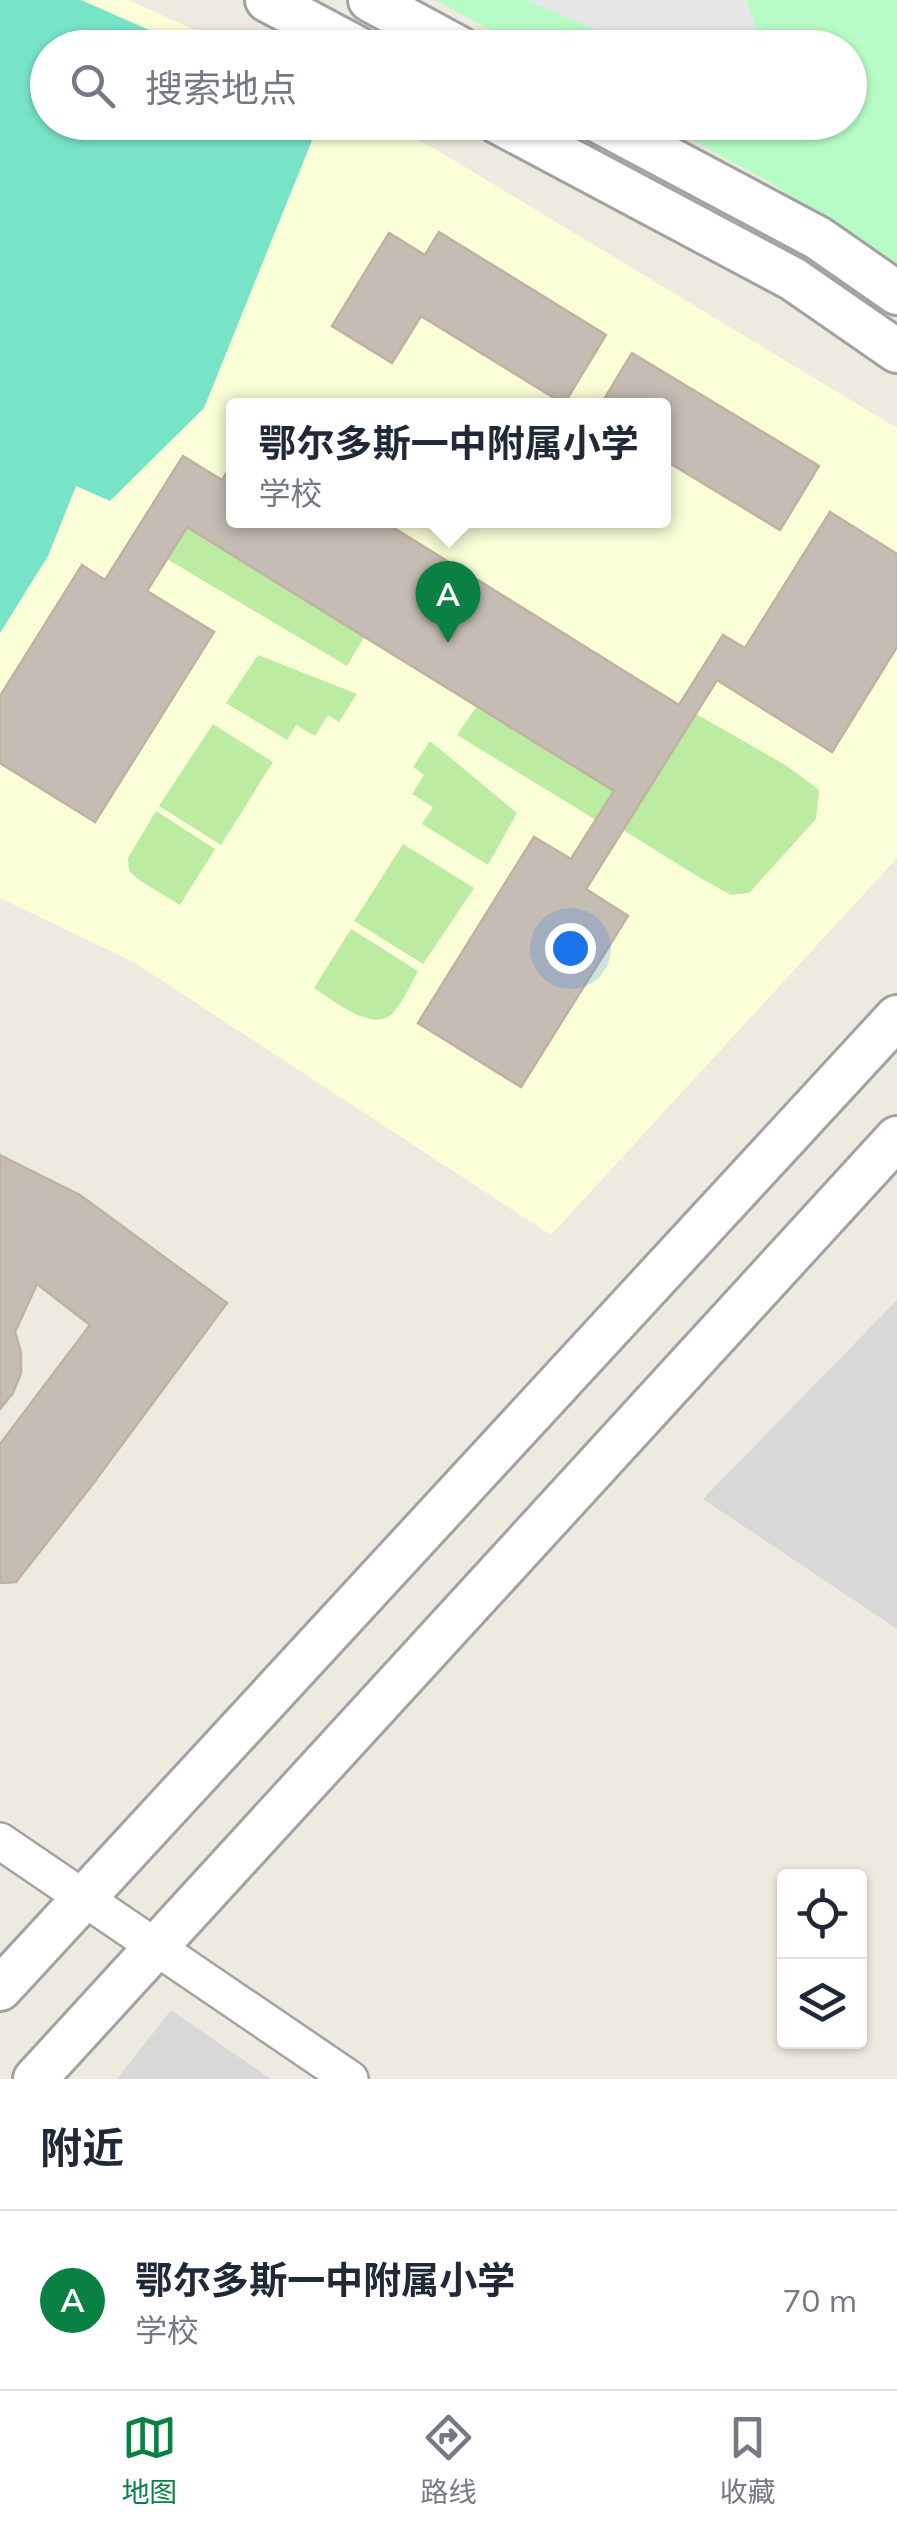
<!DOCTYPE html>
<html lang="zh">
<head>
<meta charset="utf-8">
<style>
	:root { --surface:#fff; --page:#f2f2f3; --text:#1f2937; --muted:#747a83; --line:#e0e1e3; --accent:#0b8043 }
	body { margin:0; font-family:Mulish,"Noto Sans SC",sans-serif; background:var(--page); color:var(--text) }
	.controls { position:absolute; right:30px; bottom:30px; display:grid; overflow:hidden; border-radius:10px; box-shadow:0 2px 8px #0004 }
	.controls button { width:90px; height:90px; display:grid; place-items:center; padding:0; border:0; border-bottom:2px solid var(--line); background:var(--surface); color:var(--text); font:50px sans-serif }
	.you { position:absolute; left:570px; top:948px; width:35px; height:35px; margin:-25px; border:8px solid #fff; border-radius:50%; background:#1a73e8; box-shadow:0 0 0 15px #1a73e833 }
	.badge { display:grid; place-items:center; width:65px; height:65px; border-radius:50%; background:var(--accent); color:#fff; font-size:32px; font-weight:700 }
	.pin { position:absolute; translate:-50% -82px; filter:drop-shadow(0 2px 5px #0008) }
	.pin::after { content:''; position:absolute; top:52px; width:35px; height:30px; background:inherit; clip-path:polygon(0 0,100% 0,50% 100%) }
	.popup { position:absolute; left:226px; top:398px; width:445px; height:130px; box-sizing:border-box; display:grid; place-content:center; border-radius:10px; background:var(--surface); filter:drop-shadow(0 2px 8px #0005); font-size:32px; white-space:nowrap; color:var(--muted) }
	.popup b { font-size:38px; color:var(--text) }
	.popup::after { content:''; position:absolute; left:50%; top:100%; margin-left:-20px; border:20px solid transparent; border-top-color:var(--surface) }
	.list { margin:0; padding:0; list-style:none }
	h2 { display:flex; justify-content:space-between; align-items:center; height:130px; margin:0; padding:0 40px; font-size:42px }
	h2 small { font-size:32px; font-weight:400; color:var(--muted) }
	.list li { display:grid; grid-template-columns:65px 1fr auto; gap:30px; align-items:center; box-sizing:border-box; height:180px; padding:0 40px; border-top:2px solid var(--line) }
	.list b { display:block; font-size:38px; white-space:nowrap }
	.list p { margin:0; font-size:32px; white-space:nowrap; color:var(--muted) }
	.list em { font-size:32px; font-style:normal; color:var(--muted) }
	.icon { flex:none; width:55px; height:55px; fill:none; stroke:currentColor; stroke-width:2; stroke-linecap:round; stroke-linejoin:round }
	.map { position:relative; flex:none; width:897px; height:2079px; overflow:hidden }
	.search { position:absolute; background:var(--surface); box-shadow:0 2px 8px #0004; left:30px; right:30px; top:30px; height:110px; display:flex; align-items:center; gap:25px; box-sizing:border-box; padding:0 35px; border-radius:55px; color:var(--muted); font-size:38px }
	.sheet { height:310px; background:var(--surface) }
	nav { display:flex; justify-content:space-around; align-items:center; box-sizing:border-box; height:140px; border-top:2px solid var(--line); background:var(--surface); font-size:28px; color:var(--muted) }
	nav a { display:grid; justify-items:center; gap:5px }
	nav .on { color:var(--accent) }
	.map>svg:first-child { display:block }
	.residential { fill:#d9d8d8 }
	.education { fill:#faffd7; fill-rule:evenodd }
	.grass { fill:#bceca1 }
	.park { fill:#b7fcc6 }
	.pitch { fill:#77e3c7 }
	.parking { fill:#e7e7e7 }
	.building { fill:#c5bdb3; stroke:#c0b2a1; stroke-width:2.5 }
	.lines { fill:none; stroke-linecap:round; stroke-linejoin:round }
	.minor-casing { stroke:#a2a2a2; stroke-width:40 }
	.tertiary-casing { stroke:#a2a2a2; stroke-width:48 }
	.minor { stroke:#fff; stroke-width:35 }
	.tertiary { stroke:#fff; stroke-width:42 }
</style>
</head>
<body>
<div class="map">
<svg width="897" height="2079" viewBox="0 0 897 2079">
	<rect width="100%" height="100%" fill="#edebdf"/>
	<g class="residential">
		<polygon points="897,1300 897,1629 703,1499"/>
		<polygon points="171,2010 271,2079 117,2079"/>
	</g>
	<path class="education" d="M0,0h128l105,47 -185,1v74l339,1 53,29 457,276v430l-346,377 -416,-272 -135,-65zM233,406h430v114h-430z"/>
	<g class="grass">
		<polygon points="187,527 364,637 347,666 167,559"/>
		<polygon points="258,655 357,694 339,722 328,715 315,736 296,725 287,740 226,703"/>
		<polygon points="477,706 614,791 596,820 457,735"/>
		<polygon points="696,714 787,766 819,790 816,819 749,893 731,895 702,879 623,830"/>
		<polygon points="213,724 273,762 221,845 159,806"/>
		<polygon points="430,741 517,813 488,865 422,824 433,807 412,794 424,775 413,767"/>
		<polygon points="156,811 215,849 180,905 139,880 129,871 128,858"/>
		<polygon points="403,844 474,888 423,964 354,921"/>
		<path d="M351,929l67,42c-7,13 -15,31 -25,42 -20,21 -60,-13 -79,-25z"/>
	</g>
	<polygon class="park" points="435,0 897,0 897,267 766,180 661,123 850,122 850,48 523,47"/>
	<polygon class="pitch" points="0,0 81,0 188,47 48,48 48,122 319,123 204,408 110,501 76,486 48,556 0,633"/>
	<polygon class="parking" points="526,0 746,0 756,28 747,47 635,47"/>
	<g class="building">
		<polygon points="439,232 606,335 564,404 421,316 392,363 332,326 389,233 425,255"/>
		<polygon points="632,353 819,466 780,530 663,459 663,406 600,406"/>
		<polygon points="183,456 222,480 233,463 233,520 381,520 679,705 723,635 745,648 830,512 897,554 897,647 832,752 717,680 586,889 628,916 521,1087 418,1023 534,837 571,859 614,791 187,527 147,591 214,632 95,822 0,763 0,696 82,565 105,580"/>
		<polygon points="0,1155 80,1195 227,1303 89,1489 16,1582 0,1583 0,1444 90,1325 37,1284 15,1332 21,1352 21,1373 13,1393 0,1409"/>
	</g>
	<g class="lines">
		<g class="minor-casing">
			<polyline id="minor" points="0,1841 350,2079"/>
		</g>
		<g class="tertiary-casing">
			<g id="tertiary">
				<polyline points="267,0 357,48"/>
				<polyline points="370,0 459,48"/>
				<polyline points="498,122 793,279 897,351"/>
				<polyline points="600,122 818,238 897,293"/>
				<polyline points="0,1989 897,1017"/>
				<polyline points="35,2079 897,1138"/>
			</g>
		</g>
		<use href="#minor" class="minor"/>
		<use href="#tertiary" class="tertiary"/>
	</g>
</svg>
<div class="controls">
<button><svg class="icon" aria-label="locate" viewBox="0 0 24 24"><circle cx="12" cy="12" r="6"/><path d="M12 2v4M12 18v4M2 12h4M18 12h4"/></svg></button>
<button><svg class="icon" aria-label="layers" viewBox="0 0 24 24"><path d="M12 4l9 5-9 5-9-5zM3 14l9 5 9-5"/></svg></button>
</div>
<div class="you"></div>
<div class="pin badge" style="left:448px;top:643px">A</div>
<div class="popup"><b>鄂尔多斯一中附属小学</b>学校</div>
<div class="search"><svg class="icon" aria-label="search" viewBox="0 0 24 24"><circle cx="10" cy="10" r="6"/><path d="M15 15l6 6"/></svg>搜索地点</div>
</div>
<section class="sheet">
<h2>附近<small></small></h2>
<ul class="list">
<li><span class="badge">A</span><div><b>鄂尔多斯一中附属小学</b><p>学校</p></div><em>70 m</em></li>
</ul>
</section>
<nav>
<a class="on"><svg class="icon" aria-label="map" viewBox="0 0 24 24"><path d="M3 6l6-2 6 2 6-2v14l-6 2-6-2-6 2zM9 4v14M15 6v14"/></svg>地图</a>
<a><svg class="icon" aria-label="directions" viewBox="0 0 24 24"><path d="M12 3l9 9-9 9-9-9zM9 14v-3h6M13 9l2 2-2 2"/></svg>路线</a>
<a><svg class="icon" aria-label="saved" viewBox="0 0 24 24"><path d="M7 4h10v16l-5-4-5 4z"/></svg>收藏</a>
</nav>
</body>
</html>
